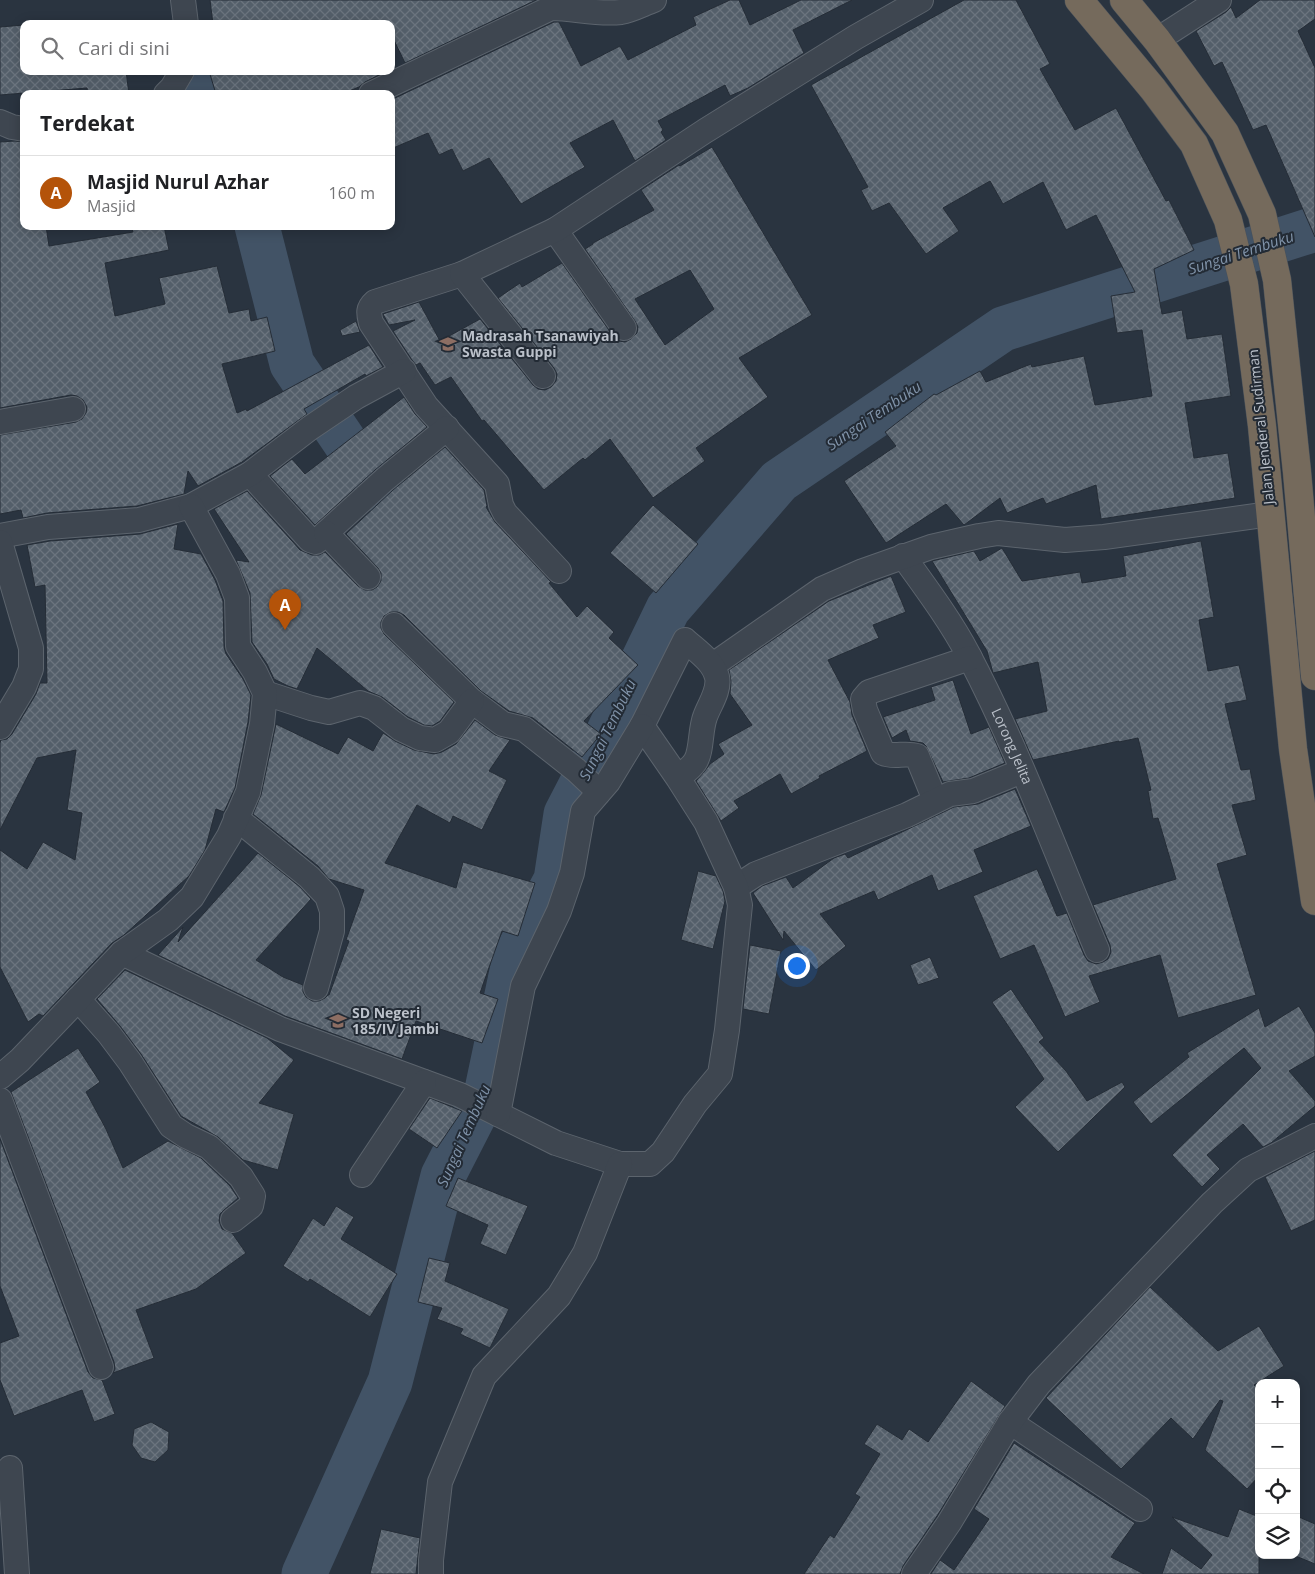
<!DOCTYPE html>
<html lang="id">
<head>
<meta charset="utf-8">
<style>
	:root { --surface:#fff; --page:#f2f2f2; --text:#202124; --muted:#757577; --line:#e0e0e0; --accent:#b45309 }
	body { margin:0; font-family:"Open Sans",sans-serif; background:var(--page); color:var(--text) }
	.controls { position:absolute; right:15px; bottom:15px; display:grid; overflow:hidden; border-radius:10px; box-shadow:0 2px 12px #0003 }
	.controls button { width:45px; height:45px; display:grid; place-items:center; padding:0; border:0; border-bottom:1px solid var(--line); background:var(--surface); color:var(--text); font:25px sans-serif }
	.you { position:absolute; left:796px; top:965px; width:18px; height:18px; margin:-12px; border:4px solid #fff; border-radius:50%; background:#1a73e8; box-shadow:0 0 0 8px #1a73e833 }
	.badge { display:grid; place-items:center; width:32px; height:32px; border-radius:50%; background:var(--accent); color:#fff; font-size:16px; font-weight:700 }
	.pin { position:absolute; translate:-50% -41px; filter:drop-shadow(0 1px 2px #0008) }
	.pin::after { content:''; position:absolute; top:26px; width:18px; height:15px; background:inherit; clip-path:polygon(0 0,100% 0,50% 100%) }
	.list { margin:0; padding:0; list-style:none }
	h2 { display:flex; justify-content:space-between; align-items:center; height:65px; margin:0; padding:0 20px; font-size:21px }
	h2 small { font-size:16px; font-weight:400; color:var(--muted) }
	.list li { display:grid; grid-template-columns:32px 1fr auto; gap:15px; align-items:center; box-sizing:border-box; height:75px; padding:0 20px; border-top:1px solid var(--line) }
	.list b { display:block; font-size:19px; white-space:nowrap }
	.list p { margin:0; font-size:16px; white-space:nowrap; color:var(--muted) }
	.list em { font-size:16px; font-style:normal; color:var(--muted) }
	.icon { flex:none; width:28px; height:28px; fill:none; stroke:currentColor; stroke-width:2; stroke-linecap:round; stroke-linejoin:round }
	.map { position:relative; flex:none; width:1315px; height:1574px; overflow:hidden }
	.search { position:absolute; background:var(--surface); box-shadow:0 2px 12px #0003; left:20px; top:20px; width:375px; height:55px; display:flex; align-items:center; gap:12px; box-sizing:border-box; padding:0 18px; border-radius:10px; color:var(--muted); font-size:19px }
	.panel { position:absolute; background:var(--surface); box-shadow:0 2px 12px #0003; left:20px; top:90px; width:375px; height:140px; border-radius:10px }
	.map>svg:first-child { display:block }
	.lines { fill:none; stroke-linecap:round; stroke-linejoin:round }
	.river { stroke:#425366; stroke-width:45 }
	.building { fill:url(#building-cross-hatch); stroke:#252d37; fill-rule:evenodd }
	.street-casing { stroke:#5c646d; stroke-width:26 }
	.highway-casing { stroke:#49515a; stroke-width:29 }
	.street { stroke:#3e4650; stroke-width:24 }
	.highway { stroke:#756a5c; stroke-width:28 }
	.labels { text-anchor:middle; stroke-width:4; stroke-linejoin:round; paint-order:stroke }
	.poi-label { font-size:14px; font-weight:bold; fill:#bbc1ca; stroke:#232b35; text-anchor:start }
	.street-label { font-size:14px; fill:#bbc1ca; stroke:#232b35 }
	.water-label { font-size:15px; font-style:italic; fill:#8093a9; stroke:#232b35 }
</style>
</head>
<body>
<div class="map">
<svg width="1315" height="1574" viewBox="0 0 1315 1574">
	<defs>
		<pattern id="building-cross-hatch" width="8" height="8" patternUnits="userSpaceOnUse" patternTransform="scale(1.25)"><rect width="8" height="8" fill="#545f6a"/><path d="M0 0l8 8M0 8l8-8" fill="none" stroke="#6b747e"/></pattern>
	</defs>
	<rect width="100%" height="100%" fill="#2a3440"/>
	<g class="lines">
		<g class="river">
			<polyline points="196,71 198,94"/>
			<polyline points="257,226 292,364 353,454 426,543"/>
			<polyline points="304,1574 390,1382 443,1176 487,1090 515,957 556,880 566,814 607,735 668,609 779,481 1003,329 1315,229"/>
		</g>
	</g>
	<g class="building">
		<polygon points="210,0 536,0 405,63 391,34 391,24 256,24 255,21 213,24"/>
		<polygon points="730,0 739,0 750,25 801,0 852,0 793,30 804,53 748,88 730,96 725,85 658,121 663,130 661,132 666,140 635,161 613,120 570,143 585,167 521,204 489,158 463,171 452,149 439,155 428,133 391,149 391,100 554,22 559,22 581,66 620,46 628,60 696,25 693,17"/>
		<polygon points="964,0 1016,0 1050,64 1040,69 1075,130 1116,108 1166,201 1169,200 1194,250 1154,269 1162,314 1182,310 1187,339 1222,334 1231,396 1185,403 1194,458 1228,453 1235,498 1101,519 1096,485 1046,504 1043,498 1007,513 1000,498 964,525 946,504 886,543 844,481 896,446 885,432 934,394 936,395 980,371 986,382 1031,364 1032,367 1084,356 1095,405 1152,396 1142,330 1117,333 1111,296 1135,292 1096,215 1066,230 1043,182 1003,204 990,181 943,208 959,231 926,254 889,203 872,211 861,190 868,187 811,85"/>
		<polygon points="1260,0 1315,0 1315,19 1298,31 1315,68 1315,237 1266,125 1253,130 1222,62 1214,66 1196,31 1226,12 1231,7 1236,18"/>
		<polygon points="24,25 24,71 126,71 129,94 88,94 87,88 0,95 0,27"/>
		<polygon points="209,71 387,71 365,82 359,87 342,94 216,94"/>
		<polygon points="15,141 24,142 24,226 46,226 49,246 133,232 131,226 164,226 169,250 105,263 115,316 165,304 159,278 217,266 229,313 249,309 251,321 267,317 275,351 222,364 237,413 246,409 247,411 369,345 383,367 366,376 365,374 304,409 307,414 242,462 198,486 188,471 184,494 137,506 47,513 23,518 21,510 0,514 0,435 76,422 82,419 86,413 87,407 83,400 77,396 71,395 0,408 0,142"/>
		<path d="M712,147l100,168 -73,43 29,39 -72,51 9,13 -52,37 -43,-59 -25,21 -2,-2 -39,32 -60,-70 -2,1 -31,-44 -16,8 -15,-22 -4,2 -4,-5 -19,-29 22,-11 -26,5 -6,-11 36,-12 21,39 40,-22 53,66 5,4 7,1 6,-3 5,-6 1,-7 -3,-6 -56,-70 22,-15 2,4 40,-24 51,73 6,5 6,1 6,-3 6,-6 1,-6 -3,-6 -50,-72 8,-5v-1l61,-33 -13,-20 38,-25 1,1zM690,270l24,39 -49,36 -30,-46z"/>
		<polygon points="356,321 360,332 342,336 340,330"/>
		<polygon points="404,397 415,414 427,427 375,470 315,525 270,476 292,459 305,474"/>
		<polygon points="445,447 484,490 487,506 486,507 495,522 551,582 549,583 577,617 587,606 614,632 609,638 638,665 584,721 601,734 582,757 533,718 509,711 481,691 404,615 398,612 391,612 384,616 381,622 381,628 384,634 454,702 440,721 432,726 424,725 408,717 382,697 368,691 317,648 297,689 288,686 274,679 267,664 252,642 250,593 236,560 249,562 214,509 247,491 300,550 312,555 319,555 325,552 358,586 365,590 372,590 377,587 381,581 381,573 378,568 346,534 393,490"/>
		<polygon points="653,505 698,544 656,593 610,553"/>
		<polygon points="178,524 174,549 201,554 215,580 223,601 224,647 226,654 243,679 251,695 248,722 235,788 224,812 216,809 205,850 189,876 124,935 112,943 43,1016 39,1014 28,1022 0,967 0,850 27,869 43,842 75,860 82,813 67,810 76,750 37,758 0,830 0,743 1,740 7,739 12,734 36,694 40,683 47,683 45,585 35,587 27,545 50,541 140,534"/>
		<polygon points="1201,541 1214,617 1199,620 1208,671 1239,665 1247,700 1225,704 1241,770 1250,769 1256,800 1232,805 1247,855 1217,864 1256,995 1178,1018 1160,955 1089,976 1100,1002 1065,1017 1034,945 1000,959 973,896 1037,869 1057,916 1067,913 1084,955 1088,961 1096,964 1103,962 1108,959 1111,952 1110,945 1093,905 1176,879 1158,818 1153,819 1148,791 1151,790 1138,738 1119,742 1119,741 1033,760 1015,719 1047,711 1038,662 993,673 987,651 932,561 974,551 980,561 1002,548 1022,581 1080,572 1082,583 1126,576 1123,556"/>
		<polygon points="891,576 906,612 873,625 879,638 828,660 850,702 852,715 867,751 819,776 820,778 791,794 780,774 734,801 739,808 721,821 696,781 704,772 710,764 724,754 718,744 752,725 730,694 731,681 729,670 829,601"/>
		<polygon points="953,680 971,734 989,727 1005,763 969,778 943,782 926,746 923,743 910,741 906,730 892,738 883,717 935,700 931,687"/>
		<polygon points="475,720 495,735 510,740 489,771 507,780 482,830 453,816 450,823 417,805 385,863 456,888 463,862 535,883 518,936 502,931 480,993 498,999 482,1043 416,1021 402,1059 285,1016 158,955 183,927 178,942 258,853 300,887 311,899 256,960 283,977 303,985 303,992 306,997 312,1001 319,1001 325,998 328,995 329,995 349,941 346,940 364,890 329,879 318,866 253,814 261,795 276,724 338,754 348,737 373,751 383,733 395,741 414,750 434,754 442,752 456,744"/>
		<polygon points="1015,789 1031,826 974,850 983,872 938,891 932,875 878,900 874,891 820,914 846,946 816,970 784,931 783,940 753,893 762,886 786,877 793,888 834,858 845,854 848,858 954,807 978,804"/>
		<polygon points="698,871 716,876 723,891 725,901 713,949 681,940"/>
		<polygon points="750,945 781,951 769,1014 743,1009"/>
		<polygon points="930,957 939,978 918,985 910,965"/>
		<polygon points="125,970 267,1038 294,1060 259,1103 294,1114 278,1170 243,1160 218,1137 181,1116 141,1054 120,1026 97,999"/>
		<polygon points="1011,989 1044,1038 1039,1042 1066,1071 1087,1101 1122,1082 1125,1087 1058,1152 1015,1107 1044,1079 992,1002"/>
		<polygon points="1299,1006 1315,1033 1315,1056 1289,1071 1315,1101 1315,1106 1271,1143 1263,1147 1243,1124 1207,1155 1220,1169 1202,1187 1172,1155 1261,1068 1244,1048 1151,1124 1133,1102 1189,1057 1187,1053 1259,1008 1265,1027"/>
		<polygon points="78,1048 100,1082 86,1092 106,1129 123,1168 168,1141 201,1158 230,1186 238,1198 224,1210 220,1214 219,1221 222,1229 232,1233 246,1253 196,1289 136,1310 154,1358 113,1373 115,1369 114,1362 11,1092"/>
		<polygon points="430,1098 462,1111 437,1148 409,1129"/>
		<polygon points="0,1139 88,1372 93,1378 102,1380 115,1414 94,1422 82,1390 14,1416 0,1380 0,1343 19,1336 0,1286"/>
		<polygon points="1315,1151 1315,1220 1291,1231 1265,1177"/>
		<polygon points="458,1178 528,1206 506,1255 480,1244 488,1225 446,1206"/>
		<polygon points="336,1206 354,1217 341,1239 397,1274 370,1317 310,1279 308,1282 283,1266 313,1218 324,1226"/>
		<polygon points="429,1258 450,1263 445,1281 509,1309 490,1348 460,1334 463,1329 437,1319 442,1308 418,1302"/>
		<polygon points="1150,1287 1218,1351 1259,1326 1284,1366 1254,1385 1259,1390 1259,1476 1247,1489 1205,1450 1223,1401 1220,1400 1193,1439 1171,1418 1121,1469 1046,1398"/>
		<polygon points="971,1381 1005,1406 937,1516 903,1566 900,1574 804,1574 830,1535 834,1538 860,1497 855,1494 880,1454 864,1444 877,1424 902,1440 909,1429 928,1442"/>
		<polygon points="151,1422 169,1432 168,1450 155,1462 141,1458 132,1445 134,1429"/>
		<polygon points="1014,1443 1135,1523 1111,1557 1144,1574 931,1574 940,1560 954,1570 989,1519 974,1509"/>
		<polygon points="1239,1509 1259,1517 1259,1574 1162,1574 1171,1548 1201,1569 1212,1555 1172,1517 1228,1537"/>
		<polygon points="1299,1517 1315,1524 1315,1564 1293,1555 1296,1555 1296,1525"/>
		<polygon points="381,1529 420,1538 416,1574 370,1574"/>
	</g>
	<g class="lines">
		<g class="street-casing">
			<g id="street">
				<polyline points="183,0 186,24"/>
				<polyline points="1157,40 1219,0"/>
				<polyline points="166,94 172,88 182,71"/>
				<path d="M371,94l180,-86c23,0 46,7 70,4 11,-2 22,-8 33,-12"/>
				<polyline points="0,122 12,127 24,129"/>
				<polyline points="555,230 624,328"/>
				<path d="M462,274l-87,28c-8,7 -6,12 -4,21l55,83 71,78 4,21 4,8 54,58"/>
				<polyline points="543,376 462,274 555,230 705,131 856,37 921,0"/>
				<polyline points="0,422 73,409"/>
				<polyline points="250,474 310,540 316,542 384,480 447,428"/>
				<polyline points="326,533 368,577"/>
				<polyline points="0,536 48,527 139,520 191,506 250,474 310,428 356,397 404,371"/>
				<polyline points="0,542 31,648 31,669 24,687 0,727"/>
				<path id="s1" d="M903,556c23,32 47,64 65,98 50,95 87,197 129,296"/>
				<polyline points="394,625 472,701 503,724 524,729 576,770 593,786 598,793"/>
				<polyline points="713,665 822,589 863,571 931,547 979,536 998,533 1065,540 1104,537 1270,514"/>
				<polyline points="265,693 311,708 329,712 360,703 374,708 401,729 420,738 435,740 449,732 472,701"/>
				<path d="M935,800l-18,-44c-12,-4 -23,2 -34,-3l-18,-43 -2,-11 6,-7 101,-34"/>
				<polyline points="236,818 309,877 327,896 332,911 332,931 316,988"/>
				<polyline points="736,887 756,874 907,815 950,794 973,791 1022,771"/>
				<path d="M122,953l158,76 180,66 96,48 64,21h30l13,-12 32,-48 25,-30 7,-44 13,-125 -4,-18 -30,-65 -28,-44 -36,-52 43,-86c12,11 28,21 32,37 3,14 -8,28 -12,40 -5,13 -3,35 -10,45 -4,6 -11,11 -17,16"/>
				<polyline points="78,999 109,1034 130,1062 171,1126 186,1136 209,1147 241,1177 253,1196 251,1206 233,1220"/>
				<polyline points="0,1077 20,1060 122,953 168,920 192,897 229,836 248,792 262,724 265,693 255,672 238,646 237,598 228,574 191,506"/>
				<polyline points="0,1100 101,1367"/>
				<polyline points="498,1114 523,986 559,911 572,873 583,811 608,782 642,726"/>
				<polyline points="362,1175 424,1082"/>
				<polyline points="1010,1422 1140,1509"/>
				<polyline points="10,1468 17,1574"/>
				<polyline points="431,1574 431,1560 440,1482 484,1376 559,1296 585,1253 620,1164"/>
				<polyline points="914,1574 949,1523 1010,1422 1039,1384 1212,1203 1248,1170 1315,1136"/>
			</g>
		</g>
		<g class="highway-casing">
			<g id="highway">
				<polyline points="1079,0 1153,89 1194,144 1228,220 1244,284 1262,426 1293,749 1315,901"/>
				<polyline points="1124,0 1157,40 1225,133 1262,214 1277,280 1297,472 1315,676"/>
			</g>
		</g>
		<use href="#street" class="street"/>
		<use href="#highway" class="highway"/>
	</g>
	<defs>
		<g id="school-bare" transform="scale(1.35)"><path d="M0-5L7-2L0 1L-7-2ZM-4 1L0 2.5L4 1V4Q0 6-4 4Z" fill="#8d6e63" stroke="#232b35" stroke-width="2.5" paint-order="stroke"/></g>
	</defs>
	<g fill-rule="evenodd">
		<use href="#school-bare" x="448" y="344"/>
		<use href="#school-bare" x="338" y="1021"/>
	</g>
	<g class="labels">
		<g class="poi-label">
			<text x="462" y="341">Madrasah Tsanawiyah<tspan x="462" dy="16">Swasta Guppi</tspan></text>
			<text x="352" y="1018">SD Negeri<tspan x="352" dy="16">185/IV Jambi</tspan></text>
		</g>
		<g class="street-label">
			<text transform="translate(1261 427) rotate(-96)" y="5">Jalan Jenderal Sudirman</text>
			<text dy="5" stroke="none"><textPath href="#s1" startOffset="220">Lorong Jelita</textPath></text>
		</g>
		<g class="water-label">
			<text transform="translate(1241 253) rotate(-18)" y="5">Sungai Tembuku</text>
			<text transform="translate(874 416) rotate(-34)" y="5">Sungai Tembuku</text>
			<text transform="translate(608 730) rotate(-64)" y="5">Sungai Tembuku</text>
			<text transform="translate(464 1136) rotate(-66)" y="5">Sungai Tembuku</text>
		</g>
	</g>
</svg>
<div class="controls">
<button>+</button>
<button>−</button>
<button><svg class="icon" aria-label="locate" viewBox="0 0 24 24"><circle cx="12" cy="12" r="6"/><path d="M12 2v4M12 18v4M2 12h4M18 12h4"/></svg></button>
<button><svg class="icon" aria-label="layers" viewBox="0 0 24 24"><path d="M12 4l9 5-9 5-9-5zM3 14l9 5 9-5"/></svg></button>
</div>
<div class="you"></div>
<div class="pin badge" style="left:285px;top:630px">A</div>
<div class="search"><svg class="icon" aria-label="search" viewBox="0 0 24 24"><circle cx="10" cy="10" r="6"/><path d="M15 15l6 6"/></svg>Cari di sini</div>
<section class="panel">
<h2>Terdekat<small></small></h2>
<ul class="list">
<li><span class="badge">A</span><div><b>Masjid Nurul Azhar</b><p>Masjid</p></div><em>160 m</em></li>
</ul>
</section>
</div>
</body>
</html>
